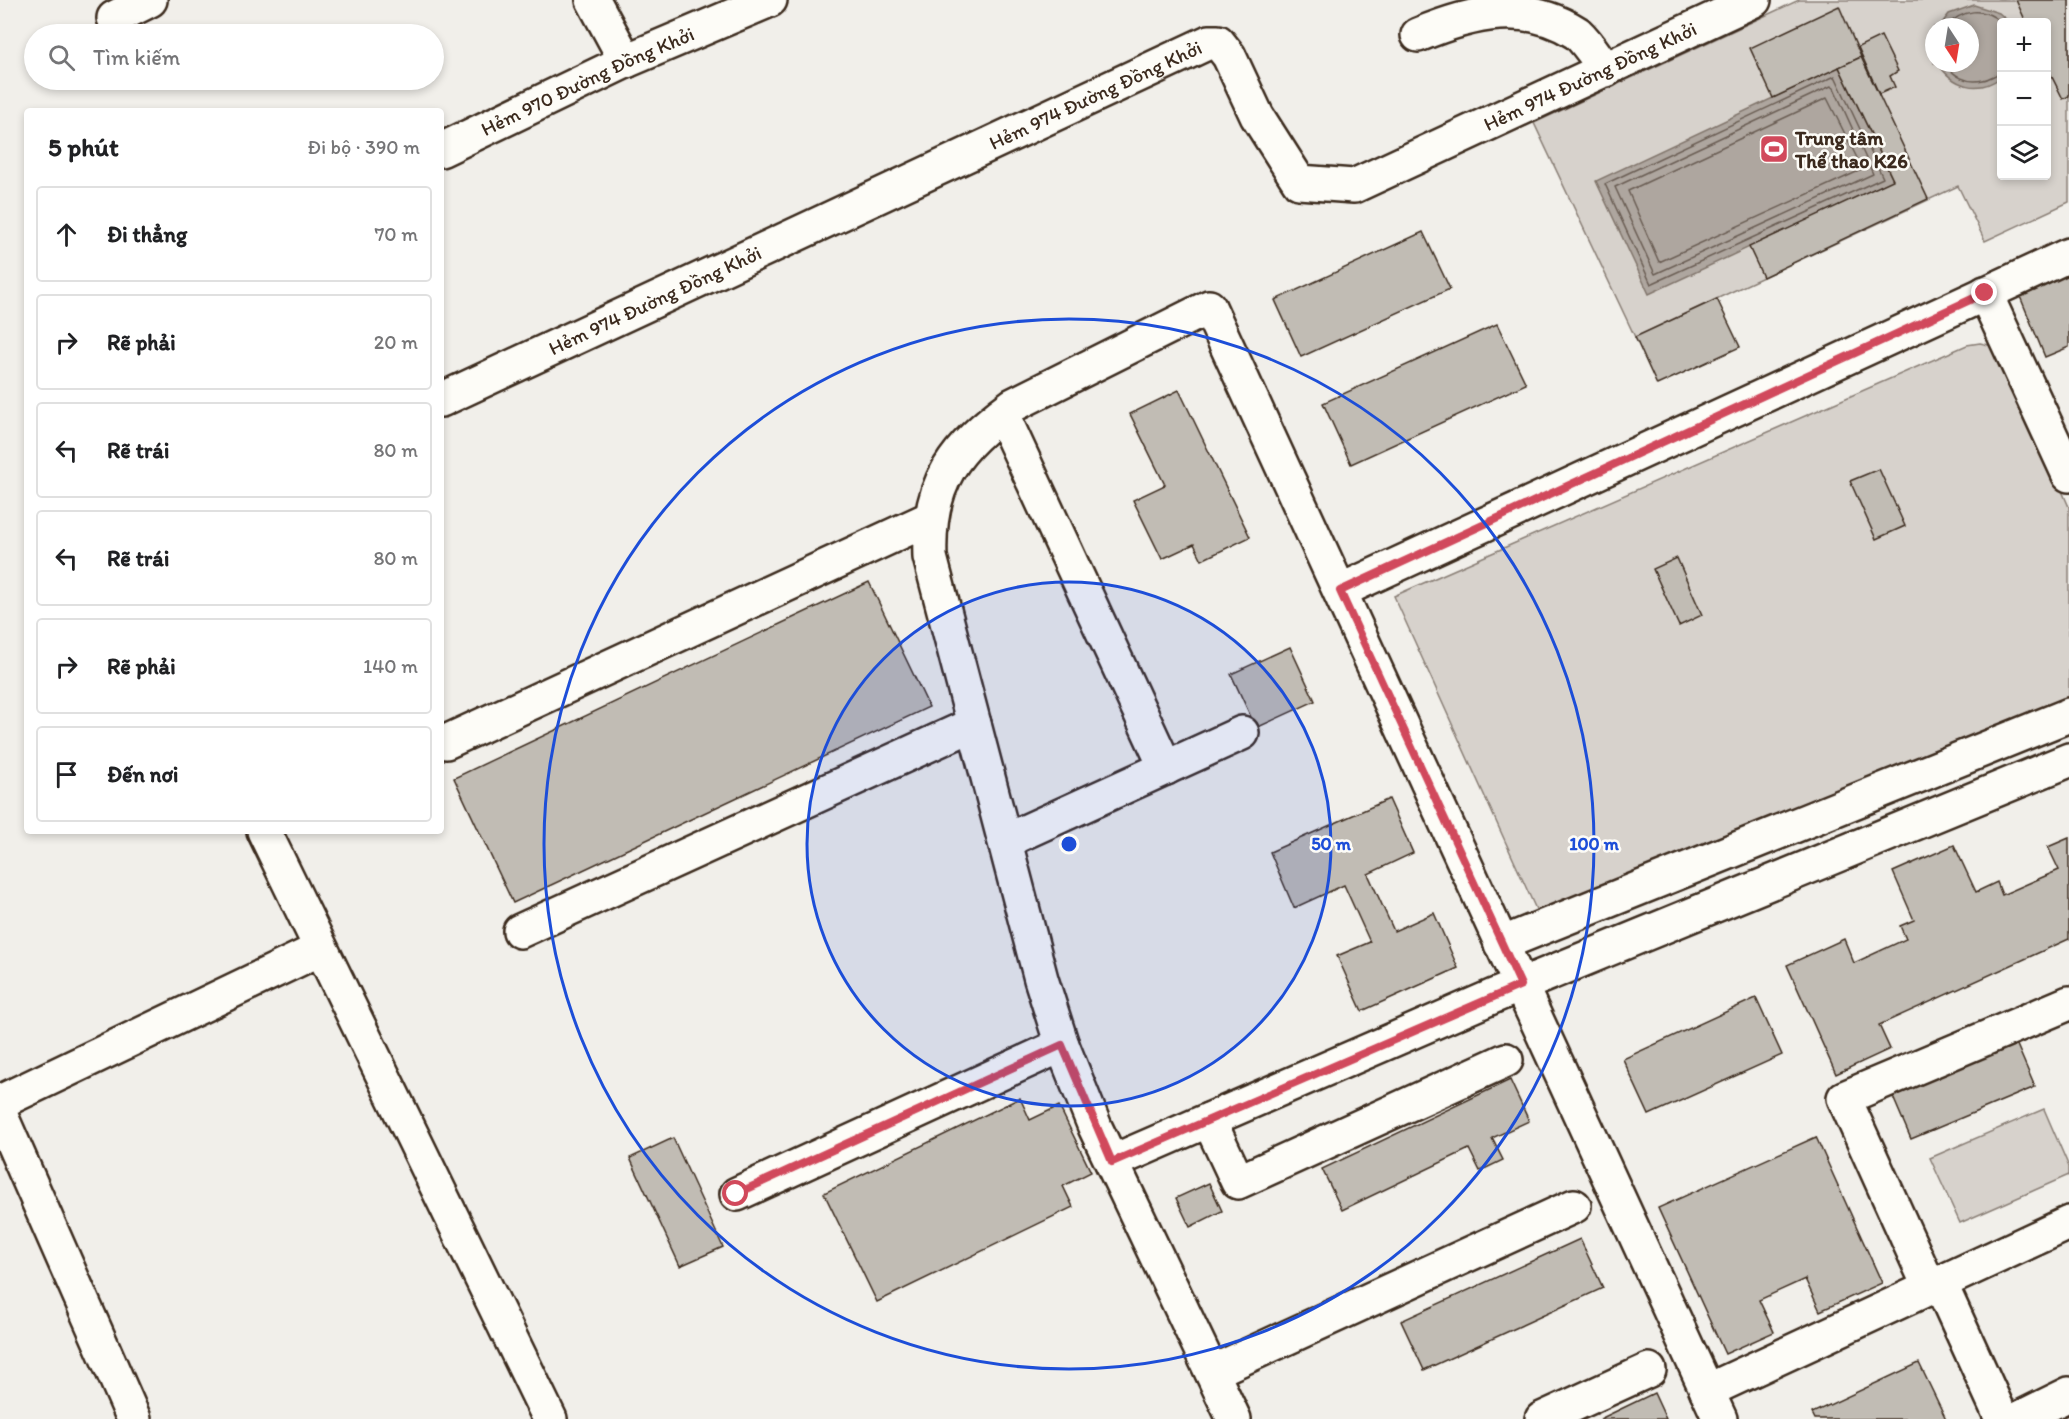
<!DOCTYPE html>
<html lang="vi">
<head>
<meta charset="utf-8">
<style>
	:root { --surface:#fff; --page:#f6f6f6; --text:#202124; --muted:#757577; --line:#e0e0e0 }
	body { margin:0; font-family:Itim,sans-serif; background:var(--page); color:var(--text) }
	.controls { position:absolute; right:18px; top:18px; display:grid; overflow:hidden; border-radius:6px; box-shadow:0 3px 9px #0003 }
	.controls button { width:54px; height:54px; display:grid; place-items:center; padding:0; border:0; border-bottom:2px solid var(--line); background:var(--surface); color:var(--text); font:30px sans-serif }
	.compass { position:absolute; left:1925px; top:18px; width:54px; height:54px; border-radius:50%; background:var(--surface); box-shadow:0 3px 9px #0003; rotate:168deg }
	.stop { position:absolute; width:18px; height:18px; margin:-14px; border:4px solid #d1495b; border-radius:50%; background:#fff }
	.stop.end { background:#d1495b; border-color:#fff; box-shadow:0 2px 6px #0008 }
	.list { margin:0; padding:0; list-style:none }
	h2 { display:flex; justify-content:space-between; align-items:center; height:78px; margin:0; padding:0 24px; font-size:26px }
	h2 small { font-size:20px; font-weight:400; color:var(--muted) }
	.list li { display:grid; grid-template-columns:39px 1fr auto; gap:18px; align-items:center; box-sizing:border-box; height:96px; margin:0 12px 12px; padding:0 12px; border:2px solid var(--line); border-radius:6px }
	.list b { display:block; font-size:22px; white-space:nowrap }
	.list em { font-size:20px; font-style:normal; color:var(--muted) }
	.icon { flex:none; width:33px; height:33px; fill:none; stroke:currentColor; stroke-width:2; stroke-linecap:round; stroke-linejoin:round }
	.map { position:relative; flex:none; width:2069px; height:1419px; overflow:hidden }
	.search { position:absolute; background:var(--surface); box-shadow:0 3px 9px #0003; left:24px; top:24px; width:420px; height:66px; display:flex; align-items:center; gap:15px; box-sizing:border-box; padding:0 21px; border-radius:33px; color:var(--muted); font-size:22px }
	.panel { position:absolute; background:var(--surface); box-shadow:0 3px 9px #0003; left:24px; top:108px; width:420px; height:726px; border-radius:6px }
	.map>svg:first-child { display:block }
	.green { fill:#d7d2cc; stroke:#897e75; stroke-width:1.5; fill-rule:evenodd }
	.water { fill:#aea69f; stroke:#80746b; stroke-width:1.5 }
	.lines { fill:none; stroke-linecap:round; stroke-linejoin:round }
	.shore { stroke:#695c52; stroke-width:1.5 }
	.building { fill:#c1bcb4; stroke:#3b2a1e; stroke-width:1.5 }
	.minor-casing { stroke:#3b2a1e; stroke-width:38 }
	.minor { stroke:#fdfcf7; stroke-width:33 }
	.route { stroke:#d1495b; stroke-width:8 }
	.ring { fill:none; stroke:#1d4ed8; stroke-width:3 }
	.labels { text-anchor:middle; stroke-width:5; stroke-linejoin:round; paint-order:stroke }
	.street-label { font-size:20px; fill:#3b2a1e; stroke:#fdfcf7 }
	.poi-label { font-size:20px; font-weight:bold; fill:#3b2a1e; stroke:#fdfcf7; text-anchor:start }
	.centre { fill:#1d4ed8; stroke:#fdfcf7; stroke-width:3 }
	.ring-label { font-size:18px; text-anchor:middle; font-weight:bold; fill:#1d4ed8; stroke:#fdfcf7; stroke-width:5; stroke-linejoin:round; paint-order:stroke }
</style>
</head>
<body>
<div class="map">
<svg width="2069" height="1419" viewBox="0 0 2069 1419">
	<rect width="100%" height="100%" fill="#f1efea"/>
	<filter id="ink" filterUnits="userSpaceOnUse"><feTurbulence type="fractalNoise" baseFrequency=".0167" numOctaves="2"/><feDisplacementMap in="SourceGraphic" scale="12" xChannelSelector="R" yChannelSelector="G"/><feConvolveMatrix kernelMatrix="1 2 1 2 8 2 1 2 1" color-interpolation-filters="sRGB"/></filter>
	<g filter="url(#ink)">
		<g class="green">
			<path d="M1799,0h270v202l-84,39 -27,-55 -323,151 -101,-214zM2002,22h44v154h-44zM1934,27h36v36h-36z"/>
			<polygon points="1980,343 1997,347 2003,355 2069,507 2069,697 1539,916 1394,596 1967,345"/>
			<polygon points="2044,1109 2069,1167 2069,1175 1960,1223 1930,1158"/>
		</g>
		<g class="water">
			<path d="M1974,5l25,8 10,9h-7l-1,55c-23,18 -49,9 -63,-14h32v-36h-31l10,-13z"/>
			<polygon points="1839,67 1893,180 1649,294 1596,181"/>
		</g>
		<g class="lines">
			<g class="shore">
				<path d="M1946,27c16,-18 38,-21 56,-4"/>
				<path d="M1945,63c8,13 22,21 38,17 7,-1 12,-6 19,-7"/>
				<polygon points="1835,76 1883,178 1651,284 1605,184"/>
				<polygon points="1831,86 1834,88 1873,174 1655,274 1615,187"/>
				<polygon points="1827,98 1861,166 1861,170 1659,262 1628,191"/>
			</g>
		</g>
		<g class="building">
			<polygon points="2016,0 2069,0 2069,96 2063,99 2046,65 2046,22 2026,22"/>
			<polygon points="1839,6 1861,57 1773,98 1750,48"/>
			<polygon points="1881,36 1898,71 1890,76 1895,87 1879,94 1858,47"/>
			<polygon points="1861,57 1928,199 1763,277 1749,247 1893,180 1839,67"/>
			<polygon points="1423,232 1450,289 1301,357 1275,300"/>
			<polygon points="2069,273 2069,347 2045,357 2019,294"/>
			<polygon points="1717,299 1740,347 1657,385 1635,337"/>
			<polygon points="1497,324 1526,384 1351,464 1323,403"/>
			<polygon points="1179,390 1250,537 1202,560 1194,544 1162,559 1133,500 1165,485 1130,414"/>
			<polygon points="1879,469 1905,526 1876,539 1850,481"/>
			<polygon points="1677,558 1702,615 1679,626 1653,569"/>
			<polygon points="869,582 929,707 513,903 454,778"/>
			<polygon points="1290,647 1315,701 1256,728 1231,674"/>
			<polygon points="1389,799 1413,853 1368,874 1394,931 1434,913 1458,968 1362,1011 1337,956 1370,942 1344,885 1294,908 1270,852"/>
			<polygon points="2069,838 2069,939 1879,1025 1890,1049 1836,1074 1787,965 1844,939 1854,963 1906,939 1900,926 1914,920 1893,872 1954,845 1976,892 1997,882 2002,895 2059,870 2048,847"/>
			<polygon points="1756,998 1782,1055 1649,1115 1623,1059"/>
			<polygon points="2014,1038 2035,1087 1911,1139 1890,1090"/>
			<polygon points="1510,1080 1529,1121 1492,1138 1503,1160 1480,1171 1469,1149 1342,1210 1322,1169"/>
			<polygon points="1020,1098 1030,1120 1059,1106 1091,1172 1063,1186 1073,1207 877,1302 824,1193"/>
			<polygon points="1816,1137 1882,1283 1820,1311 1805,1279 1759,1300 1774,1332 1725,1354 1658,1208"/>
			<polygon points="673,1138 723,1247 680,1266 630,1158"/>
			<polygon points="1209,1183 1222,1211 1190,1227 1176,1198"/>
			<polygon points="1580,1239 1603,1288 1424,1370 1401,1321"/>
			<polygon points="1919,1363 1946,1419 1815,1419 1812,1413"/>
			<polygon points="1654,1393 1666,1419 1600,1419"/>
		</g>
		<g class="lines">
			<g class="minor-casing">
				<g id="minor">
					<polyline points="593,0 626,61"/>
					<polyline points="114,18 150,0"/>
					<path d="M1418,35c55,-23 108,-35 159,-2 11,10 20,25 29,37"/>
					<path id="s1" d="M441,150l185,-89 144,-61"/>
					<polyline points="1985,293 2069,475"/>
					<path id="s2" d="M441,400l768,-358h9l11,14 28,60 42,66 55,4 400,-186"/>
					<polyline points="1002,414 1166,768"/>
					<polyline points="1340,591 2069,255"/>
					<polyline points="446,742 931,518"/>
					<polyline points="264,831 550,1419"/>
					<polyline points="1005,841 1242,733"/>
					<polyline points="520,931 974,724"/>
					<polyline points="1501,944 2069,715"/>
					<polyline points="0,1102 320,949"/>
					<polyline points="0,1114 134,1419"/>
					<polyline points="1209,1120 1238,1182 1506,1060"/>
					<polyline points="1112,1162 1494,996 2069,760"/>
					<polyline points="737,1194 1062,1045"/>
					<polyline points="1940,1283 2002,1419"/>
					<polyline points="1930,1288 1844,1098 2069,1003"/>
					<polyline points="1212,1372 1574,1206"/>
					<polyline points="1707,1391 2069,1223"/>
					<path d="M1234,1419l-139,-292 -33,-82 -21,-66 -111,-422c-3,-75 25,-109 83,-152l196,-98 511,1112"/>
					<polyline points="1542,1419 1649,1370"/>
					<polyline points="2018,1419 2069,1394"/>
				</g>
			</g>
			<use href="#minor" class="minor"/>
		</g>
	</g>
	<g class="lines" filter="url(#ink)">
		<polyline class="route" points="736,1194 1062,1045 1112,1162 1521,985 1340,591 1985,293"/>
	</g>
	<circle cx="1069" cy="844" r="262" fill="#1d4ed8" fill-opacity=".12"/>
	<g class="ring">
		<circle cx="1069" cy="844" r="262"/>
		<circle cx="1069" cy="844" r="525"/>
	</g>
	<defs>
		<g id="stadium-square" transform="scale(1.5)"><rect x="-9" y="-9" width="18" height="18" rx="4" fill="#d1495b" stroke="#fdfcf7"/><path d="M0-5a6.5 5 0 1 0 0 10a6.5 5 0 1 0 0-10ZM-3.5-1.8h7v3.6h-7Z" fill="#fff"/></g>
	</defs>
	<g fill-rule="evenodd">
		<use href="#stadium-square" x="1774" y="149"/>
	</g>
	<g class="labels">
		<g class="street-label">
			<text dy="7" stroke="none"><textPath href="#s2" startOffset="1334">Hẻm 974 Đường Đồng Khởi</textPath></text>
			<text dy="7" stroke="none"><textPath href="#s1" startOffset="162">Hẻm 970 Đường Đồng Khởi</textPath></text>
			<text dy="7" stroke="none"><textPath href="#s2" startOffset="722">Hẻm 974 Đường Đồng Khởi</textPath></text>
			<text dy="7" stroke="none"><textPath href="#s2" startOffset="236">Hẻm 974 Đường Đồng Khởi</textPath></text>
		</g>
		<g class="poi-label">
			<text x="1795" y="145">Trung tâm<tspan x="1795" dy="23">Thể thao K26</tspan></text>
		</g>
	</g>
	<circle cx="1069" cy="844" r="9" class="centre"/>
	<g class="ring-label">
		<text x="1331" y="850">50 m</text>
		<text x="1594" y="850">100 m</text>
	</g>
</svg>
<div class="controls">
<button>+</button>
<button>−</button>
<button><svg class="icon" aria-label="layers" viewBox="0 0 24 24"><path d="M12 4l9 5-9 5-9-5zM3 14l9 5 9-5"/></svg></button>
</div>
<svg class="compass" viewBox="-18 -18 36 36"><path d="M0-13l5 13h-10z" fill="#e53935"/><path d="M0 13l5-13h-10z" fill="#757577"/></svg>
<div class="stop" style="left:736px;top:1194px"></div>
<div class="stop end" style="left:1985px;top:293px"></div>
<div class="search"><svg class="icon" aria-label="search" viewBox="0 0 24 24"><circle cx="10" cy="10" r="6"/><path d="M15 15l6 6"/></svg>Tìm kiếm</div>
<section class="panel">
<h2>5 phút<small>Đi bộ · 390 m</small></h2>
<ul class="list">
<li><svg class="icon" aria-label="ahead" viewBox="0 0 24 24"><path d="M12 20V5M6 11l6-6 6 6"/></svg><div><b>Đi thẳng</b></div><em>70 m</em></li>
<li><svg class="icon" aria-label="right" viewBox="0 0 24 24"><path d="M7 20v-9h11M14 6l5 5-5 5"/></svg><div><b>Rẽ phải</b></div><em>20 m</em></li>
<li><svg class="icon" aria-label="left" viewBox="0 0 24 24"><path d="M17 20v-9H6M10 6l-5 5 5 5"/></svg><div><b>Rẽ trái</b></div><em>80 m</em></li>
<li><svg class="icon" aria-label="left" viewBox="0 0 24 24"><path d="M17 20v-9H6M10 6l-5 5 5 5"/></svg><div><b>Rẽ trái</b></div><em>80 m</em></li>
<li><svg class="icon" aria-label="right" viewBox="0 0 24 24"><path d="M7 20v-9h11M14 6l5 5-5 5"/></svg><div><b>Rẽ phải</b></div><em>140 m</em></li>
<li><svg class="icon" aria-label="arrive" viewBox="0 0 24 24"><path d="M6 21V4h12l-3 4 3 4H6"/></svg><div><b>Đến nơi</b></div></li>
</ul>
</section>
</div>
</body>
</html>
